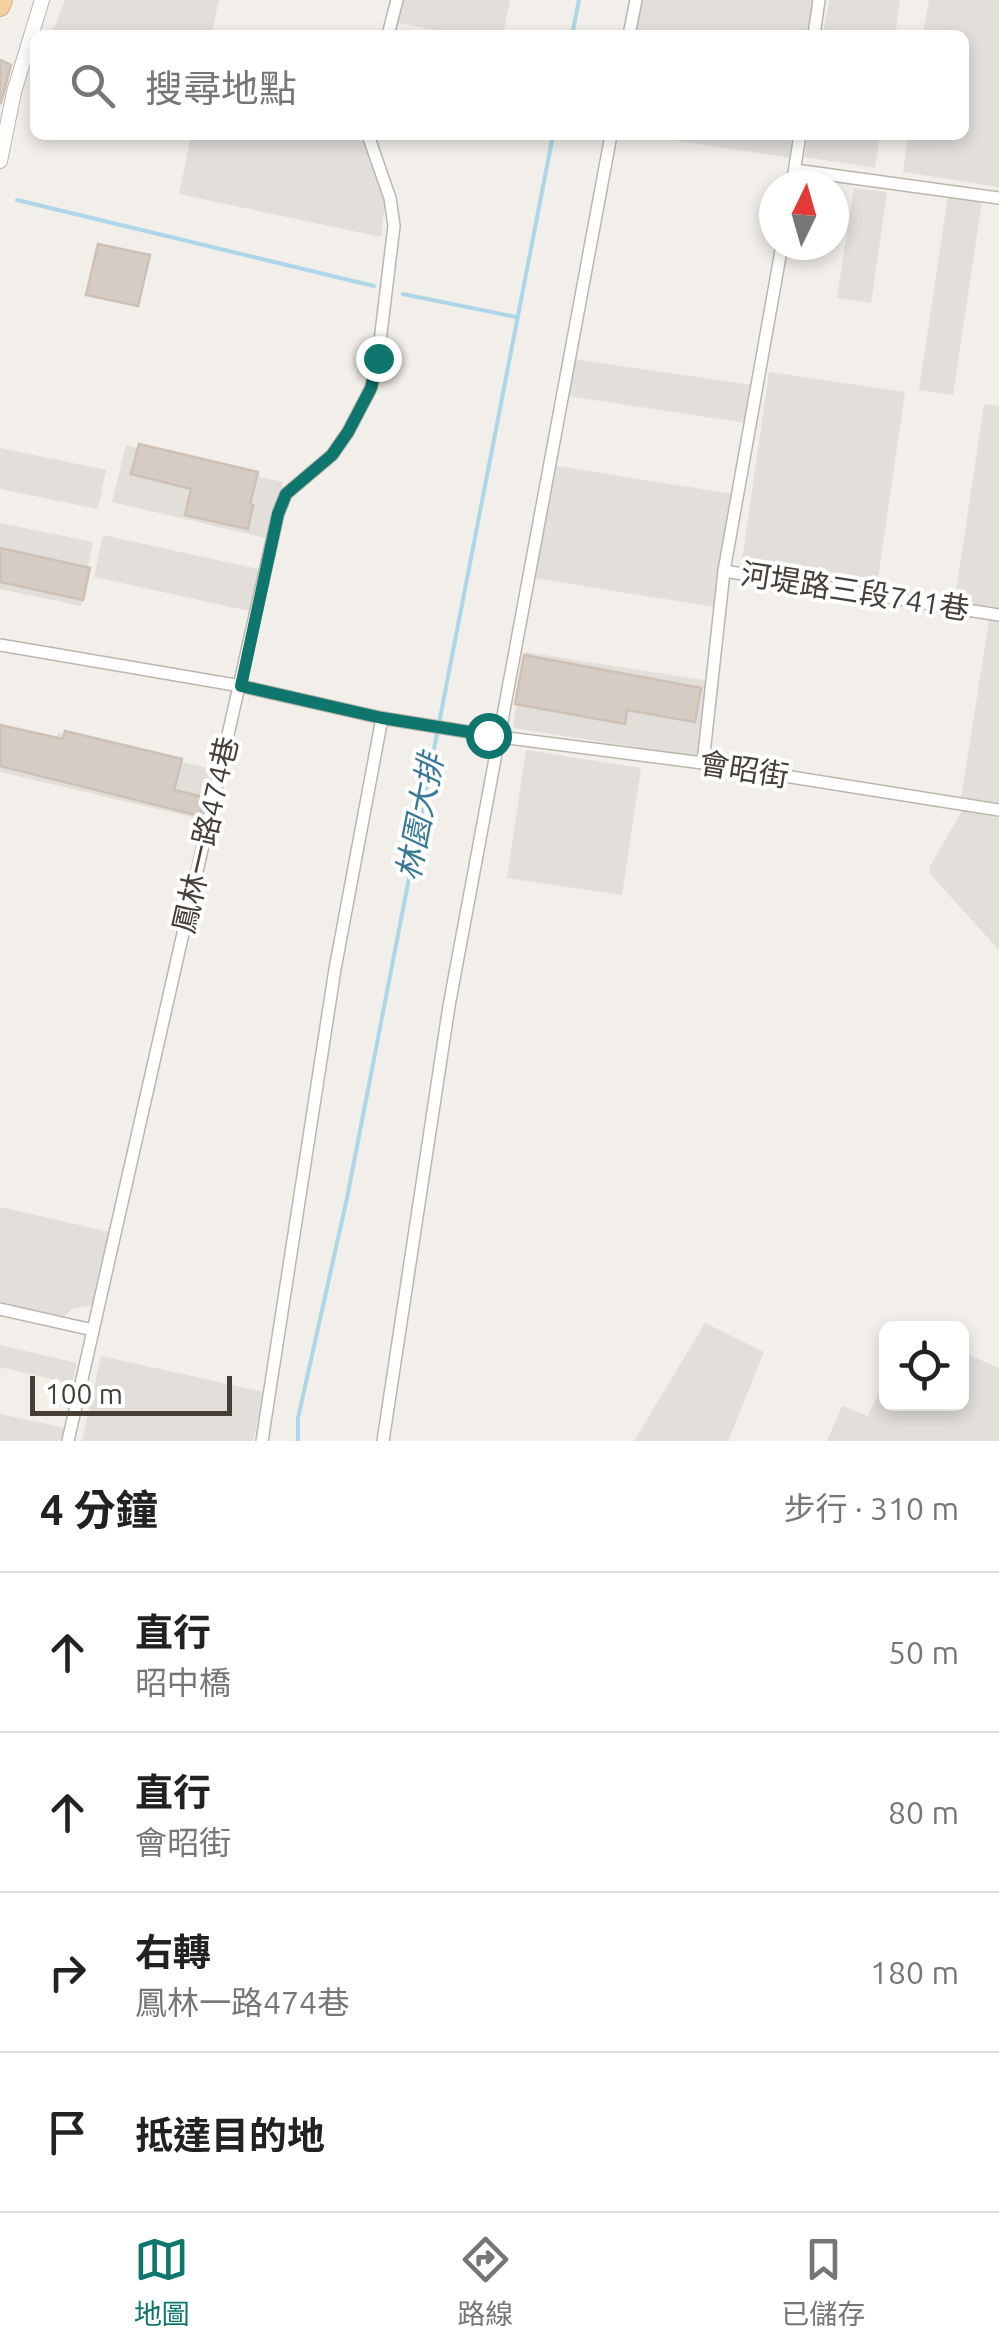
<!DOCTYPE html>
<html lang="zh-TW">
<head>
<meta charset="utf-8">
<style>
	:root { --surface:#fff; --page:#f2f2f2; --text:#222; --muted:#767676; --line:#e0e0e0; --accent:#0f766e }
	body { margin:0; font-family:Ubuntu,"Noto Sans TC",sans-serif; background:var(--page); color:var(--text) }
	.controls { position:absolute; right:30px; bottom:30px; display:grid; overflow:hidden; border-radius:15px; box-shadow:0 5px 15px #0003 }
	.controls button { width:90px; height:90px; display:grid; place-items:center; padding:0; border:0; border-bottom:2px solid var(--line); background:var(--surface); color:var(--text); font:50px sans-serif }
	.compass { position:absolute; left:759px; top:170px; width:90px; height:90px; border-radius:50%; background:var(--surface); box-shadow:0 5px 15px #0003; rotate:5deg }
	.scale { position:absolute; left:30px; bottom:25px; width:202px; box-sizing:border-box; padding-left:10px; border:5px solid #453f38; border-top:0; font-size:28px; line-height:35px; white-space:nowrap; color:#453f38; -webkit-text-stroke:8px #fff; paint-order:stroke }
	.stop { position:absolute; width:30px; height:30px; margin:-22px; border:8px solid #0f766e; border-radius:50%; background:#fff }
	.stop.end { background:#0f766e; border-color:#fff; box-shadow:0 2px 10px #0008 }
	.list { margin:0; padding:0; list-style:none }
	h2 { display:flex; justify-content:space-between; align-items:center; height:130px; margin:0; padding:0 40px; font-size:42px }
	h2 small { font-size:32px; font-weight:400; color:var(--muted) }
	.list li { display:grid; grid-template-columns:65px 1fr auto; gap:30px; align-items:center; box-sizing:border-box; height:160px; padding:0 40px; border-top:2px solid var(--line) }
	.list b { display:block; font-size:38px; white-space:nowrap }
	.list p { margin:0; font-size:32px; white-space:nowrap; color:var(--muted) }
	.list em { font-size:32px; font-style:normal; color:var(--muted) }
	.icon { flex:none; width:55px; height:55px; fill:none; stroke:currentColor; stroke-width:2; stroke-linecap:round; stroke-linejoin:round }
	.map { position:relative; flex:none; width:999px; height:1441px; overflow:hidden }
	.search { position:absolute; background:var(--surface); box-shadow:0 5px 15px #0003; left:30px; right:30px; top:30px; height:110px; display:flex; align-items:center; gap:25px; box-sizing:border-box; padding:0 35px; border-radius:15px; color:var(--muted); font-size:38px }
	.sheet { height:770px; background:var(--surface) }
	nav { display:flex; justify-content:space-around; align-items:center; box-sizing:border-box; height:140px; border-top:2px solid var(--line); background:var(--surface); font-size:28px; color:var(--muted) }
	nav a { display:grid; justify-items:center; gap:5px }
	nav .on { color:var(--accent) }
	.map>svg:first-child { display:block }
	.industrial { fill:#e2deda }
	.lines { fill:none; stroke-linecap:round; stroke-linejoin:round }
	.stream { stroke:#acd7e8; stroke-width:4 }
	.building { fill:#d6ccc3; stroke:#cdc0b4; stroke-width:2.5 }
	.minor-casing { stroke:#bdb5ac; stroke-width:14 }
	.tertiary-casing { stroke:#bdb5ac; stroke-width:16 }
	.primary-casing { stroke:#d6ad73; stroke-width:20 }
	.minor { stroke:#fff; stroke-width:11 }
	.tertiary { stroke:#fff; stroke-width:14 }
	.primary { stroke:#f3d2a2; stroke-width:18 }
	.route { stroke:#0f766e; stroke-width:12 }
	.labels { text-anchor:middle; stroke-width:8; stroke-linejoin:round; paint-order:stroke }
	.street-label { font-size:30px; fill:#453f38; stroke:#fff }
	.water-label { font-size:32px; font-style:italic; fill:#397996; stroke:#fff }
</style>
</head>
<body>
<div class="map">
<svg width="999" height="1441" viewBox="0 0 999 1441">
	<rect width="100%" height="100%" fill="#f2eee9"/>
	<g class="industrial">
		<polygon points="65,0 219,0 211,35 70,35 53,31"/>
		<polygon points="403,0 510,0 503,35 460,35 398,23"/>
		<polygon points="642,0 815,0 810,35 636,35"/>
		<polygon points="829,0 900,0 895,35 823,35"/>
		<polygon points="929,0 999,0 999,187 903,172 908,135 964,135 964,35 923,35"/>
		<polygon points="191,135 363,135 386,193 381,237 179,194"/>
		<polygon points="639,135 795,135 792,158"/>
		<polygon points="808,135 880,135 875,168 805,157"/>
		<polygon points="854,188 887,192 871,303 837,298"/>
		<polygon points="948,196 982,201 953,395 919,390"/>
		<polygon points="573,359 752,385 747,423 567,396"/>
		<polygon points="769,372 905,392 876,593 740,574"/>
		<polygon points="984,404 999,406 999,612 954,606"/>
		<polygon points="126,445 283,482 270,539 112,502"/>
		<polygon points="0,448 106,470 98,509 0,489"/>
		<polygon points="551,465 739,495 721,608 533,578"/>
		<polygon points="0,523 93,542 81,606 0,589"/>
		<polygon points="103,535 263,570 254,612 94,577"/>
		<polygon points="989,621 999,622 999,804 961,798"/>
		<polygon points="525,652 710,681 698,757 513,728"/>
		<polygon points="0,728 56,740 58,733 221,771 209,821 0,772"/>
		<polygon points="526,750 641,768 622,895 507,878"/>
		<polygon points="962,811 999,818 999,950 930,874 930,866"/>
		<polygon points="0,1207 114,1233 97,1304 72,1309 64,1317 0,1302"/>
		<polygon points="705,1323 764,1352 728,1441 634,1441"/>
		<polygon points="0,1345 77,1363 72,1384 0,1367"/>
		<polygon points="962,1352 999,1368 999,1441 827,1441 842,1406 868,1416 886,1377 886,1404 962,1404"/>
		<polygon points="101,1356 264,1392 253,1441 82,1441"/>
		<polygon points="0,1414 70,1429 68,1441 0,1441"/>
	</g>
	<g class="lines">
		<g class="stream">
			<polyline points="572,35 579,0"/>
			<polyline points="17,200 374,286"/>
			<polyline points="403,294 516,317"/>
			<polyline points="298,1441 298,1418 347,1198 553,135"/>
		</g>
	</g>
	<g class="building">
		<polygon points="0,60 11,65 1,103 0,103"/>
		<polygon points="98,244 150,255 138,306 86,295"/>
		<polygon points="139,444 258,472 250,504 253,505 248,529 185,515 191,489 131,474"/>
		<polygon points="0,548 90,568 83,600 0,582"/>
		<polygon points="524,655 701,688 695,722 627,710 625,724 515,704"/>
		<polygon points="0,725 63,739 65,731 182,759 174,790 204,797 200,816 0,766"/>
	</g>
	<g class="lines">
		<g class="minor-casing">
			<g id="minor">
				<polyline points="388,35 397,0"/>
				<polyline points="629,35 636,0"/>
				<polyline points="814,35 819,0"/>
				<polyline points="795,170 999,198"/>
				<polyline points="792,185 800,135"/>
				<polyline points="724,571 782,245"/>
				<polyline points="0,645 241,686 382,718 500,737 703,763 999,810"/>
				<polyline points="703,763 724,571 999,615"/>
				<polyline points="0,1309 93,1330"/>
				<polyline points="68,1441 278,514 286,494 332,455 348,432 371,388 378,358 394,226 390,198 368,135"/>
				<polyline points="262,1441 335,969 382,718"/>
				<polyline points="383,1441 449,1006 611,135"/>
			</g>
		</g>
		<g class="tertiary-casing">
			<polyline id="tertiary" points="0,161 14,92 42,0"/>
		</g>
		<g class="primary-casing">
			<polyline id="primary" points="0,7 3,0"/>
		</g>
		<use href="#minor" class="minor"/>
		<use href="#tertiary" class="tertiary"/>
		<use href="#primary" class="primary"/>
	</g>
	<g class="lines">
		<polyline class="route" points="378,358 371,388 348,432 332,455 286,494 278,514 241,686 382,718 488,735"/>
	</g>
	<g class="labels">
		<g class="street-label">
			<text transform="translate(855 592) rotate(9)" y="10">河堤路三段741巷</text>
			<text transform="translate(744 770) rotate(9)" y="10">會昭街</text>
			<text transform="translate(206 835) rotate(-77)" y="10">鳳林一路474巷</text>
		</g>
		<g class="water-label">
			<text transform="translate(420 817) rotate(-79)" y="11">林園大排</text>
		</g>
	</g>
</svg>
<div class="controls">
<button><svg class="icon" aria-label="locate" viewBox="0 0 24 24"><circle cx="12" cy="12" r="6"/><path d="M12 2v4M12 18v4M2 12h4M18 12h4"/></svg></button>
</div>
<svg class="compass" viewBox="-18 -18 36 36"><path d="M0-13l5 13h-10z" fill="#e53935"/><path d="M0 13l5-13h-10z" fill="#767676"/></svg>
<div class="scale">100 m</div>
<div class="stop" style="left:488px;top:735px"></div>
<div class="stop end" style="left:378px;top:358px"></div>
<div class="search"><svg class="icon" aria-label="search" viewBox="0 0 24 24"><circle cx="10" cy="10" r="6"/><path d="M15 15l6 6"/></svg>搜尋地點</div>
</div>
<section class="sheet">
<h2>4 分鐘<small>步行 · 310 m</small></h2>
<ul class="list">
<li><svg class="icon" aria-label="ahead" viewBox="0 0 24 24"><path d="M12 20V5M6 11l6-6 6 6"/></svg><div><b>直行</b><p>昭中橋</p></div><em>50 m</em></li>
<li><svg class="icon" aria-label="ahead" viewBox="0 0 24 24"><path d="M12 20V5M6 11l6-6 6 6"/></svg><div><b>直行</b><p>會昭街</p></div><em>80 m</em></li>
<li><svg class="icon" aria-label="right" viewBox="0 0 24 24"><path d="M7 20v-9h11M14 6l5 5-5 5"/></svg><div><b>右轉</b><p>鳳林一路474巷</p></div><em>180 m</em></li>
<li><svg class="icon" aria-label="arrive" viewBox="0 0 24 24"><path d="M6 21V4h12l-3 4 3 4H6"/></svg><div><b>抵達目的地</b></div></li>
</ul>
</section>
<nav>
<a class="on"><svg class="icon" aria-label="map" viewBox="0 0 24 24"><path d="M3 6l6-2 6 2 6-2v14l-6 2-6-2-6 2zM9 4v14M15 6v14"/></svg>地圖</a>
<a><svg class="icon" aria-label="directions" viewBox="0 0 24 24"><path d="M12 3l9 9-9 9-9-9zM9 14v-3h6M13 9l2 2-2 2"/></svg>路線</a>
<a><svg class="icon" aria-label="saved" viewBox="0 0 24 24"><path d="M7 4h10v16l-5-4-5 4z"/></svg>已儲存</a>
</nav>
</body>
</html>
